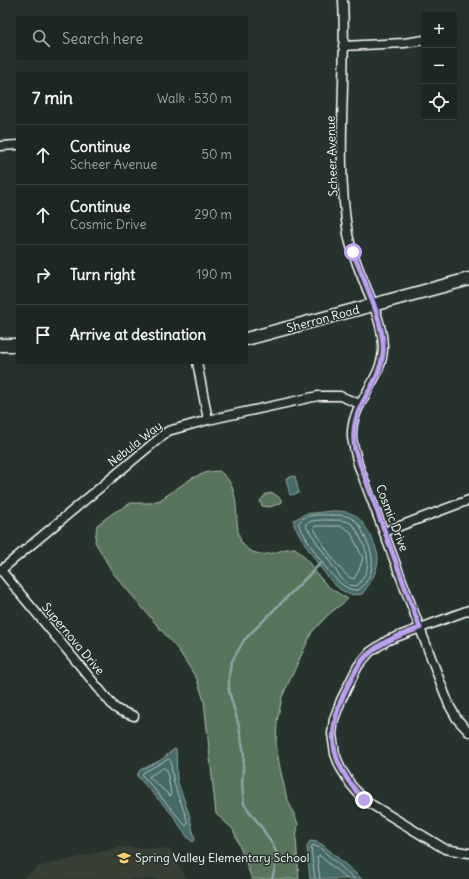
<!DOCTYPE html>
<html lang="en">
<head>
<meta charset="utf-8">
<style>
	:root { --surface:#1c2622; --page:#29322f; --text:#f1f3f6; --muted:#a0a5a5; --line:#3a4340 }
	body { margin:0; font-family:Delius,sans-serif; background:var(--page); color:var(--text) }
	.controls { position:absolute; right:12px; top:12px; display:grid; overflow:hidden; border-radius:4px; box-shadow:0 4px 16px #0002 }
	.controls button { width:36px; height:36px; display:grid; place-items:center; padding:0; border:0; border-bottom:1px solid var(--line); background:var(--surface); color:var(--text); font:20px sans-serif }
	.stop { position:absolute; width:12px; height:12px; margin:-9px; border:3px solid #bca0f2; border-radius:50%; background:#fff }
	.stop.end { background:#bca0f2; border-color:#fff; box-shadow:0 1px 4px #0008 }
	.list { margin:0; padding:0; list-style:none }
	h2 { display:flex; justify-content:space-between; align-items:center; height:52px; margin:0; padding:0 16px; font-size:17px }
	h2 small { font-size:13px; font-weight:400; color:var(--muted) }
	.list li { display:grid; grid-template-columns:26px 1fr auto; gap:12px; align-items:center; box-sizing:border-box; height:60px; padding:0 16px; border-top:1px solid var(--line) }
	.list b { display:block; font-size:15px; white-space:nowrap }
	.list p { margin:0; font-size:13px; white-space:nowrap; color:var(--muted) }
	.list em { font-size:13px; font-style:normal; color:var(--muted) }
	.icon { flex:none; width:22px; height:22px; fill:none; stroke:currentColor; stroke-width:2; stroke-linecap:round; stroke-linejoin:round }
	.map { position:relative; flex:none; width:469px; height:879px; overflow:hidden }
	.search { position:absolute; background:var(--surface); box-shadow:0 4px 16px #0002; left:16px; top:16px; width:232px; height:44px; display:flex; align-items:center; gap:10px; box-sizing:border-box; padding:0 14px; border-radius:4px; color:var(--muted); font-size:15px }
	.panel { position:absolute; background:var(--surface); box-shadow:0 4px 16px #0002; left:16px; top:72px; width:232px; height:292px; border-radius:4px }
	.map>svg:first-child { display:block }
	.built { fill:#383f36 }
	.green { fill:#58745b; stroke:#acbaad }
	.water { fill:#456a68; stroke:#8fa6a4 }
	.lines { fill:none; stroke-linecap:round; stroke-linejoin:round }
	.shore { stroke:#b5c3c3; stroke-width:1 }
	.stream { stroke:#8fa6a4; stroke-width:2.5 }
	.minor-casing { stroke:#fff; stroke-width:11 }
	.secondary-casing { stroke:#fff; stroke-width:15 }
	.minor { stroke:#26332d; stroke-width:8 }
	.secondary { stroke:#26332d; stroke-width:12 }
	.route { stroke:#bca0f2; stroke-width:5 }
	.labels { text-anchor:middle; stroke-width:3; stroke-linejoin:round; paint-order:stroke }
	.street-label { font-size:12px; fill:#fff; stroke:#26332d }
	.poi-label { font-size:12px; fill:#fff; stroke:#26332d; text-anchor:start }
</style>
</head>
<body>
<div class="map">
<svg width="469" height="879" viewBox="0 0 469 879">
	<rect width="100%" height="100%" fill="#26332d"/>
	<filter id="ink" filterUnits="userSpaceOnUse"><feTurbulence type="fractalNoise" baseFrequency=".025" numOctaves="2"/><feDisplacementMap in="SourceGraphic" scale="8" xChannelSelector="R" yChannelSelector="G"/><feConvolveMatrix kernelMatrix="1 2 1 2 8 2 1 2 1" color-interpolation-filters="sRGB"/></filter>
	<g filter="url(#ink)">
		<polygon class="built" points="121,847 169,849 187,879 23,879 38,867"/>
		<g class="green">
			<path d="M219,471c34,23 0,76 41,83 13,2 22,-6 35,-6 12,9 18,22 28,33 6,8 17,13 25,18l-19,15 -17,18 -30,65 -5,25 -1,22 3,19 7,32 12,29 -2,14 3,41h-47l-19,-50 -17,-15 -12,-113 -7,-22 -18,-28 -66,-78 -18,-31 2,-17 16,-12 18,-10h19l10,-3 32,-22 16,-6z"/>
			<polygon points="266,494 273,493 281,499 281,503 270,507 262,506 260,501"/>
		</g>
		<g class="water">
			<polygon points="295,476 299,493 290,495 286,478"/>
			<path d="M332,511c8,0 17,0 24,5 9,6 23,33 22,44 -1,13 -9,25 -16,34 -6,1 -10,1 -15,-1 -18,-6 -43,-51 -53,-68v-5l11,-6z"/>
			<polygon points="176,749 177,780 189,814 195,840 193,842 188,838 172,814 137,776 140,770 161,760 173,750"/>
			<polygon points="310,841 317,842 323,845 362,879 310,879 307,847"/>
		</g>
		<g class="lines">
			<g class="shore">
				<path d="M332,515c7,0 15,0 21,4 6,4 9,11 12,18 10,20 11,36 -6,53 -23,4 -50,-48 -61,-66 5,-11 24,-9 34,-9z"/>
				<path d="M332,520c6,0 13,0 19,3 5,4 7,11 10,16 9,18 10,31 -4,47l-8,-1 -8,-7 -36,-53c5,-6 19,-5 27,-5z"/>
				<path d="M316,526h25l9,5 13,27 -4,12 -5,9c-12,-1 -33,-39 -40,-50z"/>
				<path d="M169,759l2,2c1,26 10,39 17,62l-2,3 -44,-51 1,-2z"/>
				<polygon points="164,768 167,770 171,794 170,796 149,777"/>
				<polyline points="315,879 311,848 313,845 320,848 355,879"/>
				<polyline points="320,879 317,857 319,855 347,879"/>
			</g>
			<polyline class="stream" points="272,879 278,856 273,845 262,828 244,804 242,784 244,754 239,726 229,691 229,676 231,663 244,640 321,563"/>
			<g class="minor-casing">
				<g id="minor">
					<path d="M343,0c4,77 -8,157 5,234 6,36 34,76 35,112 1,34 -33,57 -31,91 1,9 4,18 6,27l91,241 8,14 12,13"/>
					<polyline points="343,46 404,43 424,40"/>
					<polyline points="0,146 18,145"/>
					<polyline points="197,362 208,420"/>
					<polyline points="384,532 469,500"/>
					<polyline points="0,569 114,707 120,711 134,716"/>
					<polyline points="1,570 168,431 208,420 318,396 340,396 360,404"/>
					<polyline points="469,610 388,640 370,652 358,666 341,700 334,719 332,734 335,754 340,767 351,785 364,800 445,849 469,853"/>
				</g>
			</g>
			<g class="secondary-casing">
				<g id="secondary">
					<polyline points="246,339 469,279"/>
					<polyline points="0,345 18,345"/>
				</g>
			</g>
			<use href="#minor" class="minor"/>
			<use href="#secondary" class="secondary"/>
		</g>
	</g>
	<g class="lines" filter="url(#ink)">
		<path class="route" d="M353,252c10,26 33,74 30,101 -4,39 -36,51 -28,97l65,178c-17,6 -35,12 -49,24 -12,9 -17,22 -24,35 -22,45 -18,76 17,113"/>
	</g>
	<defs>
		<g id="school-bare" transform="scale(1.08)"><path d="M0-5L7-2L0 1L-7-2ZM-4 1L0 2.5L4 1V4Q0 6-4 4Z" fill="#ffd166" stroke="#26332d" stroke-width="2.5" paint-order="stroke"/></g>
	</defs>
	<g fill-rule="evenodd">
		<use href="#school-bare" x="124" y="858"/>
	</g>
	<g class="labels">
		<g class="street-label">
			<text transform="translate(332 156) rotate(-92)" y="4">Scheer Avenue</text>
			<text transform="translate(323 319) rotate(-15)" y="4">Sherron Road</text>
			<text transform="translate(135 444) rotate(-38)" y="4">Nebula Way</text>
			<text transform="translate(392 518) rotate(69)" y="4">Cosmic Drive</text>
			<text transform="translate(73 639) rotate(50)" y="4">Supernova Drive</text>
		</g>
		<g class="poi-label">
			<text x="135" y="862">Spring Valley Elementary School</text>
		</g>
	</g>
</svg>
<div class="controls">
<button>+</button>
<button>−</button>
<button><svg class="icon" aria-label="locate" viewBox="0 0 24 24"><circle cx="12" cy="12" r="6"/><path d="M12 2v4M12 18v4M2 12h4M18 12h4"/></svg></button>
</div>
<div class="stop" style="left:353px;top:252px"></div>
<div class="stop end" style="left:364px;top:800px"></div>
<div class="search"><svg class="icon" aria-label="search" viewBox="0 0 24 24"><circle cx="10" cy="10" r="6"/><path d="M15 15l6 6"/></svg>Search here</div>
<section class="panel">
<h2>7 min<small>Walk · 530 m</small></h2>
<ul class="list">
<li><svg class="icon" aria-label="ahead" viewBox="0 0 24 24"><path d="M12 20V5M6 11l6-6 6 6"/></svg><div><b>Continue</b><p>Scheer Avenue</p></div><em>50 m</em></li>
<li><svg class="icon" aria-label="ahead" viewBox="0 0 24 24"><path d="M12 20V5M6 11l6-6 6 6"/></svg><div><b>Continue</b><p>Cosmic Drive</p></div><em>290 m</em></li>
<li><svg class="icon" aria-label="right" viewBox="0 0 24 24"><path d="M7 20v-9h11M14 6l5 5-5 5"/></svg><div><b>Turn right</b></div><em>190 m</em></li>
<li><svg class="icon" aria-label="arrive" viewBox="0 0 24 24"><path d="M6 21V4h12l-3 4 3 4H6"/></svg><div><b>Arrive at destination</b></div></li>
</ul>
</section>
</div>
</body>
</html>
